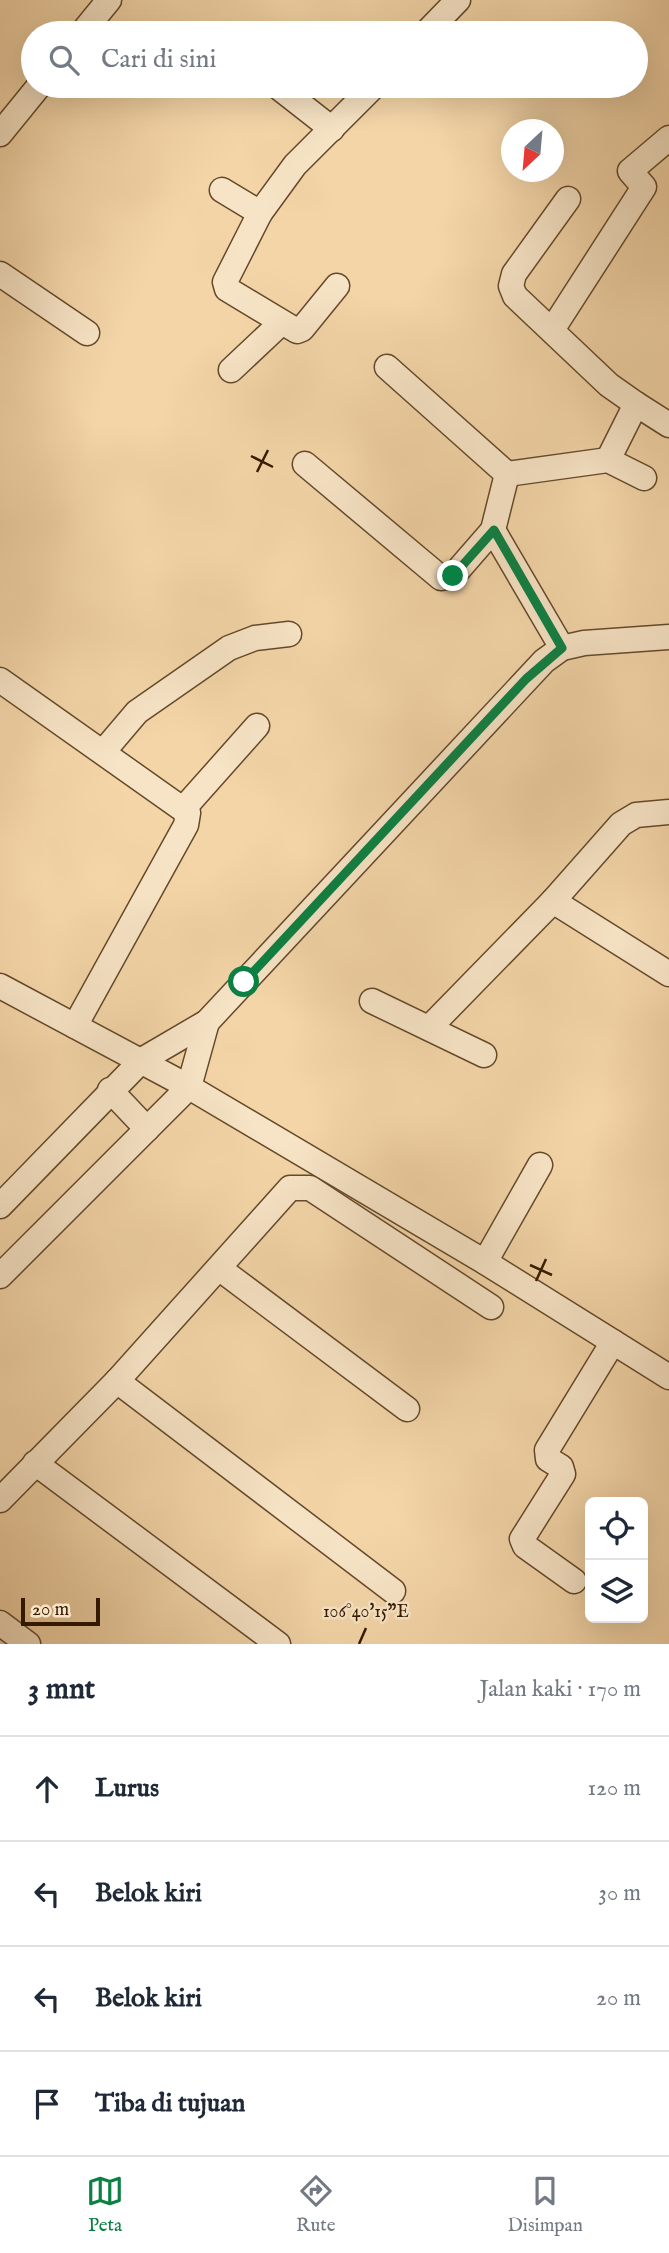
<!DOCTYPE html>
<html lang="id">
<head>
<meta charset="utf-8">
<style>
	:root { --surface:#fff; --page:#f2f2f3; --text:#1f2937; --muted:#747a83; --line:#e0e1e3; --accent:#0b8043 }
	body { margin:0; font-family:"IM FELL English",serif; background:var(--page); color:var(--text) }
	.controls { position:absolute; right:21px; bottom:21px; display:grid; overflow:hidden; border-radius:10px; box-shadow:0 7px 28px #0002 }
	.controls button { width:63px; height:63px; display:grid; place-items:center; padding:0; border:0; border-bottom:2px solid var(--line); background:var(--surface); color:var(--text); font:35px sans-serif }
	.compass { position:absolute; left:501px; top:119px; width:63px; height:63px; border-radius:50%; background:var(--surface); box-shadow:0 7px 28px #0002; rotate:206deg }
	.scale { position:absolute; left:21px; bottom:18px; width:79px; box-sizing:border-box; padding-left:7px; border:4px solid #351a00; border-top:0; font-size:19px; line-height:24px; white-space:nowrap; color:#351a00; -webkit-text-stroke:5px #f7e4c6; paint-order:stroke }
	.stop { position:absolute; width:21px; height:21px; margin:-16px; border:5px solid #0b8043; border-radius:50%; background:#fff }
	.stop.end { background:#0b8043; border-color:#fff; box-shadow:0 2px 7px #0008 }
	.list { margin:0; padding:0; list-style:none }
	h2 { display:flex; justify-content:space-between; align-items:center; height:91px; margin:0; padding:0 28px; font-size:30px }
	h2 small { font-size:23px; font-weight:400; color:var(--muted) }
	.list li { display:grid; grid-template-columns:46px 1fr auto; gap:21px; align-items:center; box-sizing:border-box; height:105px; padding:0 28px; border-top:2px solid var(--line) }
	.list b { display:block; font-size:26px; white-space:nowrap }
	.list em { font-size:23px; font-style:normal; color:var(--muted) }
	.icon { flex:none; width:38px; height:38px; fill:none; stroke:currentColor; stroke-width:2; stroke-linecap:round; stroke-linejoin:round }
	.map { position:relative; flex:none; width:669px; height:1644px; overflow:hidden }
	.search { position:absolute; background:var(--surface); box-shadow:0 7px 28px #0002; left:21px; right:21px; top:21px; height:77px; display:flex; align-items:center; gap:18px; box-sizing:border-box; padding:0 24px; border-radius:38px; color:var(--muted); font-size:26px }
	.sheet { height:511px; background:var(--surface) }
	nav { display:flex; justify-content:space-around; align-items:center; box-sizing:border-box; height:98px; border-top:2px solid var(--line); background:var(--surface); font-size:19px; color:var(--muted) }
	nav a { display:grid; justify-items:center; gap:4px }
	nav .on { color:var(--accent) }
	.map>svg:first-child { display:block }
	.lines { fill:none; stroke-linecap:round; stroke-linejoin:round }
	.street-casing { stroke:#64492a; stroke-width:27 }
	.street { stroke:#f7e4c6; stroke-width:24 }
	.route { stroke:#0b8043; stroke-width:9 }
	.ticks { fill:none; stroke:#351a00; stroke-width:2.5 }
	.ticks-label { font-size:18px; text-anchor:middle; fill:#351a00; stroke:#f7e4c6; stroke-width:5; stroke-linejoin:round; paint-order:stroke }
</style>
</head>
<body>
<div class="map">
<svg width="669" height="1644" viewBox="0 0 669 1644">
	<rect width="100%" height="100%" fill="#f3d5a8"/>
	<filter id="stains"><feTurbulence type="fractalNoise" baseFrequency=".00286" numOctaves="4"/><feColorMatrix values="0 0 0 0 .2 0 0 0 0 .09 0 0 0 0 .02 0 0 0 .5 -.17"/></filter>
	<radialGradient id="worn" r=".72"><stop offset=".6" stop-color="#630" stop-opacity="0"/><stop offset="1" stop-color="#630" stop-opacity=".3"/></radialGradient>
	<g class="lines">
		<g class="street-casing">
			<g id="street">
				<polyline points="82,33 109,0"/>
				<polyline points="426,33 458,0"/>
				<polyline points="277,86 332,129"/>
				<polyline points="0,134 39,86"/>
				<polyline points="222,190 260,213"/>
				<polyline points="568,199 514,274 511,286 515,296 609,385 636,404 608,460"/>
				<polyline points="0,274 87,333"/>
				<polyline points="337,286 302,329 297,331 227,289 225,282 260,213 295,165 374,86"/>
				<polyline points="552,330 644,187 630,171 669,138"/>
				<polyline points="387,367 507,474 608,460 644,478"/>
				<polyline points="231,370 281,323"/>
				<polyline points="636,404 669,425"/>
				<polyline points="305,464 441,578 453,576 493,530 507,474"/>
				<polyline points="493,530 562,648"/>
				<polyline points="0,680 188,813 186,825 75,1026"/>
				<polyline points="103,752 137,712 229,648 255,638 289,634"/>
				<polyline points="185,807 257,726"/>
				<polyline points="553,901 669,974"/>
				<polyline points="0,986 189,1087 485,1262 669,1377"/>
				<polyline points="372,1001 484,1055"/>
				<polyline points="429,1028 553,901 621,824 636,815 669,812"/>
				<polyline points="110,1090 147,1129"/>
				<polyline points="0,1206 142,1060 207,1022 544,661 562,648 584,643 669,637"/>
				<polyline points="485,1262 540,1165"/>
				<polyline points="220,1269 407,1409"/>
				<polyline points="0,1276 189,1087 207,1022"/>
				<polyline points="117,1381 393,1591"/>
				<polyline points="35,1463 278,1644"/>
				<polyline points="0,1500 117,1381 290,1188 310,1188 491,1307"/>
				<polyline points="574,1581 525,1546 522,1539 563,1474 561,1467 548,1459 547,1450 613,1342"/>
				<polyline points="0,1623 28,1644"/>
			</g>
		</g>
		<use href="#street" class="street"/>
	</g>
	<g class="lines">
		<polyline class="route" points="244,982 526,679 562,648 494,530 453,576"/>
	</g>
	<path class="ticks" d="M251,456l22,11M257,472l11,-22M530,1265l22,10M536,1281l10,-22M359,1644l7,-16"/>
	<g class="ticks-label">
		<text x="366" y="1617">106°40'15"E</text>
	</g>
	<rect width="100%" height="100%" filter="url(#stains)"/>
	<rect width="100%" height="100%" fill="url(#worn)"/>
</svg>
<div class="controls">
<button><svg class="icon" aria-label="locate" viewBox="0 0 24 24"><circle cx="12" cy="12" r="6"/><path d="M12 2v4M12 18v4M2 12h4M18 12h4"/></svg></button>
<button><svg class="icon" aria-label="layers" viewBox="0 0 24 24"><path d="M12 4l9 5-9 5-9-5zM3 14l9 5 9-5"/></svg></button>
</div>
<svg class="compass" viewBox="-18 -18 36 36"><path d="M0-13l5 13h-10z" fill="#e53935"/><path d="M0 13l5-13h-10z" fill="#747a83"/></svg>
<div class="scale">20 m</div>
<div class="stop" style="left:244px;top:982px"></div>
<div class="stop end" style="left:453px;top:576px"></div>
<div class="search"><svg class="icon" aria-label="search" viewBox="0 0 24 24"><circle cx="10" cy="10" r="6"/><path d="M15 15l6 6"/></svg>Cari di sini</div>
</div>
<section class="sheet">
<h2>3 mnt<small>Jalan kaki · 170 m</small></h2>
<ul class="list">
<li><svg class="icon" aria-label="ahead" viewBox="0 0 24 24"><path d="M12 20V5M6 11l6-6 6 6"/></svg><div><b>Lurus</b></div><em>120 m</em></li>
<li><svg class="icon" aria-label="left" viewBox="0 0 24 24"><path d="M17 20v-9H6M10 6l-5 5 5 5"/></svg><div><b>Belok kiri</b></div><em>30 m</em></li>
<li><svg class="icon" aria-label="left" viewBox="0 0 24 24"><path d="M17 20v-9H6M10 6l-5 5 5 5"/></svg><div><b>Belok kiri</b></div><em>20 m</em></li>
<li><svg class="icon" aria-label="arrive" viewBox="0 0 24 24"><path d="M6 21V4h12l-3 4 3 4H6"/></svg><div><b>Tiba di tujuan</b></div></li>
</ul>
</section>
<nav>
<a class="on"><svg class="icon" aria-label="map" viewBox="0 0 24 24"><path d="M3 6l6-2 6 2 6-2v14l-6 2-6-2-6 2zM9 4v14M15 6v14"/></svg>Peta</a>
<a><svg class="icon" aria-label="directions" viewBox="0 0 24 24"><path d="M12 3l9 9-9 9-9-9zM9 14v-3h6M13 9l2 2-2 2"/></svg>Rute</a>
<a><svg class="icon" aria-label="saved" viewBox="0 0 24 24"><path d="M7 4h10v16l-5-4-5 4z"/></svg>Disimpan</a>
</nav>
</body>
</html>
